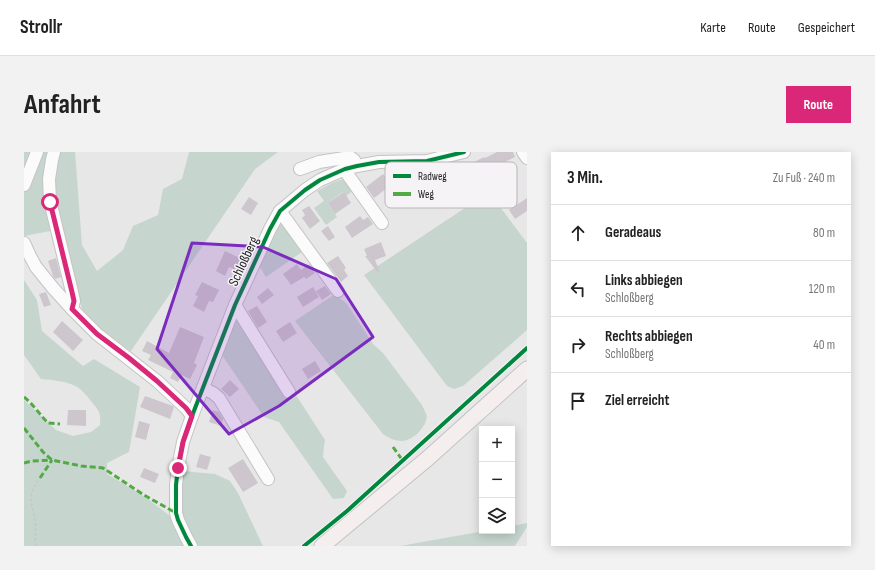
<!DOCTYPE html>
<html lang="de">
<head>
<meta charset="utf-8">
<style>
	:root { --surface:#fff; --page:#f2f2f2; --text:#222; --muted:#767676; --line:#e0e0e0; --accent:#db2777 }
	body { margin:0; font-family:"Sofia Sans Condensed",sans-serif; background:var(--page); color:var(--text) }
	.controls { position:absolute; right:12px; bottom:12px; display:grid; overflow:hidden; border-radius:0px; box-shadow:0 2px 10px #0003 }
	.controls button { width:36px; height:36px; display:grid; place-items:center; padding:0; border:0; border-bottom:1px solid var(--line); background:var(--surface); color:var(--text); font:20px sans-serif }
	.stop { position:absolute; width:12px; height:12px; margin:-9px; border:3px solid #db2777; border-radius:50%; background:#fff }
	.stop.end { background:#db2777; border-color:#fff; box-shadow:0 1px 4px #0008 }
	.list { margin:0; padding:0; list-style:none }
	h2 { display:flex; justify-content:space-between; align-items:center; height:52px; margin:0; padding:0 16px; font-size:17px }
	h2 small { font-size:13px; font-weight:400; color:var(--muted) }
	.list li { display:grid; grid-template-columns:26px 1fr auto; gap:12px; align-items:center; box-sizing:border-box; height:56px; padding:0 16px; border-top:1px solid var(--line) }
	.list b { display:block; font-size:15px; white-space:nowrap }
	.list p { margin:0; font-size:13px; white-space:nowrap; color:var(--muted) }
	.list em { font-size:13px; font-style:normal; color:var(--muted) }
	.icon { flex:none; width:22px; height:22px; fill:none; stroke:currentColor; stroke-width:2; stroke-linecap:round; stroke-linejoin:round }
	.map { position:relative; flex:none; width:503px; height:394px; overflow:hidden; border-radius:0px }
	header { display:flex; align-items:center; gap:24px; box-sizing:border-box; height:56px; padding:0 20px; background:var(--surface); border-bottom:1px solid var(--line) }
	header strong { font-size:19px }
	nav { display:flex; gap:22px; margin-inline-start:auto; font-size:14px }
	.intro { display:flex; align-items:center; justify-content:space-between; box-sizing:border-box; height:96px; padding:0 24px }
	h1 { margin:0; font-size:28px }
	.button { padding:10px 18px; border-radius:0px; background:var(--accent); color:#fff; font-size:14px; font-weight:700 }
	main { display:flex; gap:24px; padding:0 24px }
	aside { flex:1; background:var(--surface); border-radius:0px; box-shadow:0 2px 10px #0003 }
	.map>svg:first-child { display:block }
	.green { fill:#c6d6cf }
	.building { fill:#cdc7cd }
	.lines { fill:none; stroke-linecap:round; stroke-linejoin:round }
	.minor-casing { stroke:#c4c3c4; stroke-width:14 }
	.major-casing { stroke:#c3c2c3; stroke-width:17 }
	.path { stroke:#c7c6c7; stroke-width:1.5; stroke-dasharray:3 2; stroke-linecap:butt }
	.minor { stroke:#fcfbfc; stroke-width:12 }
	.major { stroke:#f5eeef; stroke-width:15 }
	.quiet { stroke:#53aa44; stroke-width:3; stroke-dasharray:6 3; stroke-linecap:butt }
	.cycleway-casing { stroke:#f6f3f6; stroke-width:6 }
	.cycleway { stroke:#00873e; stroke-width:4 }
	.route { stroke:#db2777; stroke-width:5 }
	.marked { fill:#7b2cbf; fill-opacity:0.2; stroke:#7b2cbf; stroke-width:3; stroke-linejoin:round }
	.labels { text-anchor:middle; stroke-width:3; stroke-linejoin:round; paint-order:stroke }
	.street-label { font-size:14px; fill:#252425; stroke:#f6f3f6 }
	.key { fill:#f6f3f6; stroke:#b7b5b7; stroke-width:1 }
	.key-label { font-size:11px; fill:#252425 }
</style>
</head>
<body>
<header>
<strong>Strollr</strong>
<nav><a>Karte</a><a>Route</a><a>Gespeichert</a></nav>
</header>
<div class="intro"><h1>Anfahrt</h1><a class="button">Route</a></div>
<main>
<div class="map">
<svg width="503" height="394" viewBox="0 0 503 394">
	<rect width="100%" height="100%" fill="#e8e7e8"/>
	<g class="green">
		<polygon points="0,0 51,0 58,93 73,119 99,98 109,74 134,63 139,37 158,27 165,0 254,0 231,17 107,199 81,182 58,157 37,77 0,84"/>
		<polygon points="322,26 330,38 322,44 319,40 304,51 313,65 302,73 290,56 300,49 293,39 308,31"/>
		<polygon points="465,40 503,91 503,178 439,234 430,237 423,234 340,123"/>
		<polygon points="257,72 260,74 278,100 242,125 234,112 255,73"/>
		<path d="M0,128l13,20 5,31 41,35 11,-7 46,28 -11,65 -22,11v11l14,8 27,17 22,17 15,30h-161v-146l32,30 17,6 18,-4 9,-7c1,-13 -1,-14 -10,-25 -3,-4 -6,-8 -10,-11 -10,-8 -28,-9 -39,-10l-17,-24z"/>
		<path d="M311,142l12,10 26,40 10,9 39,52 5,11c-1,3 -1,7 -3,9 -1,3 -4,5 -6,8 -12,11 -22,10 -35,1l-88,-113z"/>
		<polygon points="212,162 270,240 301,288 300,294 299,305 323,339 320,346 309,347 255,270 240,265 196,200"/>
		<polygon points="159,319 191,322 206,329 214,341 239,394 172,394 160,372 156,351"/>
		<polygon points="503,371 503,375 491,394 376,394 460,379 488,379 488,374"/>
	</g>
	<g class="building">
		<polygon points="473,0 489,0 491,5 477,12 477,11 447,27 451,37 443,40 438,30 433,32 429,22 451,13 450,10 460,5 461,6"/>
		<polygon points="359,22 367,33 350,46 342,35"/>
		<polygon points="320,40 327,51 311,62 304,51"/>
		<polygon points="225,45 234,51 227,63 217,57"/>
		<polygon points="503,46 503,59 491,67 485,58"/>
		<polygon points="285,54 296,69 286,77 278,66 281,63 278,58"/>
		<polygon points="336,64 339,68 344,65 349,72 328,86 321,75"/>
		<polygon points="304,74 311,85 305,89 297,79"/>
		<polygon points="357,90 362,104 351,108 356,120 354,121 341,104 343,104 340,97"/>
		<polygon points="201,99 218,107 212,118 205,115 201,124 192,119"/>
		<polygon points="314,104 322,116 320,118 324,124 317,130 303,111"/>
		<polygon points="32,106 37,125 31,127 29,124 24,109"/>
		<polygon points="273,112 277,118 285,112 291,121 282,127 280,125 267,133 259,122"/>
		<polygon points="178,130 195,138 189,150 185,149 180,160 169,154 174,144 171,143"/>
		<polygon points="301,134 307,142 298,148 292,139"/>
		<polygon points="289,135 295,145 279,155 273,145"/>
		<polygon points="244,136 250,143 238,152 233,145"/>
		<polygon points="22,140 27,153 20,155 15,142"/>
		<polygon points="233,154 243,170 234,176 224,159"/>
		<polygon points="38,169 59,188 49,199 29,180"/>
		<polygon points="266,170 273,181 259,190 252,179"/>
		<polygon points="156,175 180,185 170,211 173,213 166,227 158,223 154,230 146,226 149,220 124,208 127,203 118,199 123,189 145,201"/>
		<polygon points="291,209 297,219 284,227 278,217"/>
		<polygon points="206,228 215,237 206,245 197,237"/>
		<polygon points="121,244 149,254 150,255 146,267 116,255"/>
		<polygon points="44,258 62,258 62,274 43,273"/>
		<polygon points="189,258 195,260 199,267 197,274 185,270"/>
		<polygon points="115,269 126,272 122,288 111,285"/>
		<polygon points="176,302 187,305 183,318 172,315"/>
		<polygon points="219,307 234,331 219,340 204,316"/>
		<polygon points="120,316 135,322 131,331 116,325"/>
	</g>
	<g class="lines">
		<g class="minor-casing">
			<g id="minor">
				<polyline points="30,0 28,8 25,27 26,49 48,140 50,149 48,157"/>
				<polyline points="499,0 503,6"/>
				<polyline points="276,17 295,10 326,5 330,8 333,14"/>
				<polyline points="321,17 324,23 358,71"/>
				<polyline points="0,33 13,0"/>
				<polyline points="256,59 314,139"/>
				<polyline points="0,91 6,104 12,115 29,136 48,157 73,182 133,229 162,256 168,264"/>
				<polyline points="211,153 265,240"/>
				<polyline points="179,236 189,241 195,246 244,327"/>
				<polyline points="167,394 162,385 154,368 152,361 152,333 154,316 159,290 168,264 211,153 246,77 256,59 281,38 296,28 321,17 333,14 355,10 403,9 440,0"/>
			</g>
		</g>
		<g class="major-casing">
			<polyline id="major" points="298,394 403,307 503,217"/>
		</g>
		<path class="path" d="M12,394c-2,-8 1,-17 -1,-26 -3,-18 -9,-25 5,-42"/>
		<use href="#minor" class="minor"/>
		<use href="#major" class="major"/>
		<g class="quiet">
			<path d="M0,245c9,7 16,18 24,26l12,1"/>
			<polyline points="0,276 19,300 28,308 57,314 79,316 120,343 152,361"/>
			<polyline points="369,295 379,309"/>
			<polyline points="0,311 8,309 28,308"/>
			<polyline points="16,326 28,308"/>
		</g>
		<g class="cycleway-casing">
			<g id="cycleway">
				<polyline points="167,394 162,385 154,368 152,361 152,333 154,316 159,290 168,264 211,153 246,77 256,59 281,38 296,28 321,17 333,14 355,10 403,9 440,0"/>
				<polyline points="280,394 323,359 503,196"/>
			</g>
		</g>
		<use href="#cycleway" class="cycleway"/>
	</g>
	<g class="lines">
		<polyline class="route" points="26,50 48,140 50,149 48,157 73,182 105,206 133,229 162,256 168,264 159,290 154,316"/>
	</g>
	<path class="marked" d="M168,91l71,4 73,32 37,58 -94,69 -50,28 -72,-85z"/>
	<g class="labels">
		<g class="street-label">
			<text transform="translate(219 109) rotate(-65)" y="5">Schloßberg</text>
		</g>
	</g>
	<rect x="361" y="10" width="132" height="46" rx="6" class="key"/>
	<rect x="369" y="22" width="18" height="4" fill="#00873e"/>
	<rect x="369" y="40" width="18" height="4" fill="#53aa44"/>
	<g class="key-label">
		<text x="394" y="28">Radweg</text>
		<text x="394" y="46">Weg</text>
	</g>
</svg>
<div class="controls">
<button>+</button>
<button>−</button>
<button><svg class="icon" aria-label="layers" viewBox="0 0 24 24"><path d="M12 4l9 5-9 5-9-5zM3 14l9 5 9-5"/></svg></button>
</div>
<div class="stop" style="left:26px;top:50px"></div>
<div class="stop end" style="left:154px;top:316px"></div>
</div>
<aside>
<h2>3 Min.<small>Zu Fuß · 240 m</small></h2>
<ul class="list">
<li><svg class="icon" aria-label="ahead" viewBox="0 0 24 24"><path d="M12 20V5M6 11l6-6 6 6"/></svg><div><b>Geradeaus</b></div><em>80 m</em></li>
<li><svg class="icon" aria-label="left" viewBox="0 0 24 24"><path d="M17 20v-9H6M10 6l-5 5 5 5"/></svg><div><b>Links abbiegen</b><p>Schloßberg</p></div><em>120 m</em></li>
<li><svg class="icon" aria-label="right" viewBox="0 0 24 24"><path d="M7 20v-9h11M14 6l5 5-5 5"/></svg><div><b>Rechts abbiegen</b><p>Schloßberg</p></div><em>40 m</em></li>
<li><svg class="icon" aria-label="arrive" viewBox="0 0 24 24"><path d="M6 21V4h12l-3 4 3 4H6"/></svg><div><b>Ziel erreicht</b></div></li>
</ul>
</aside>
</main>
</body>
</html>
